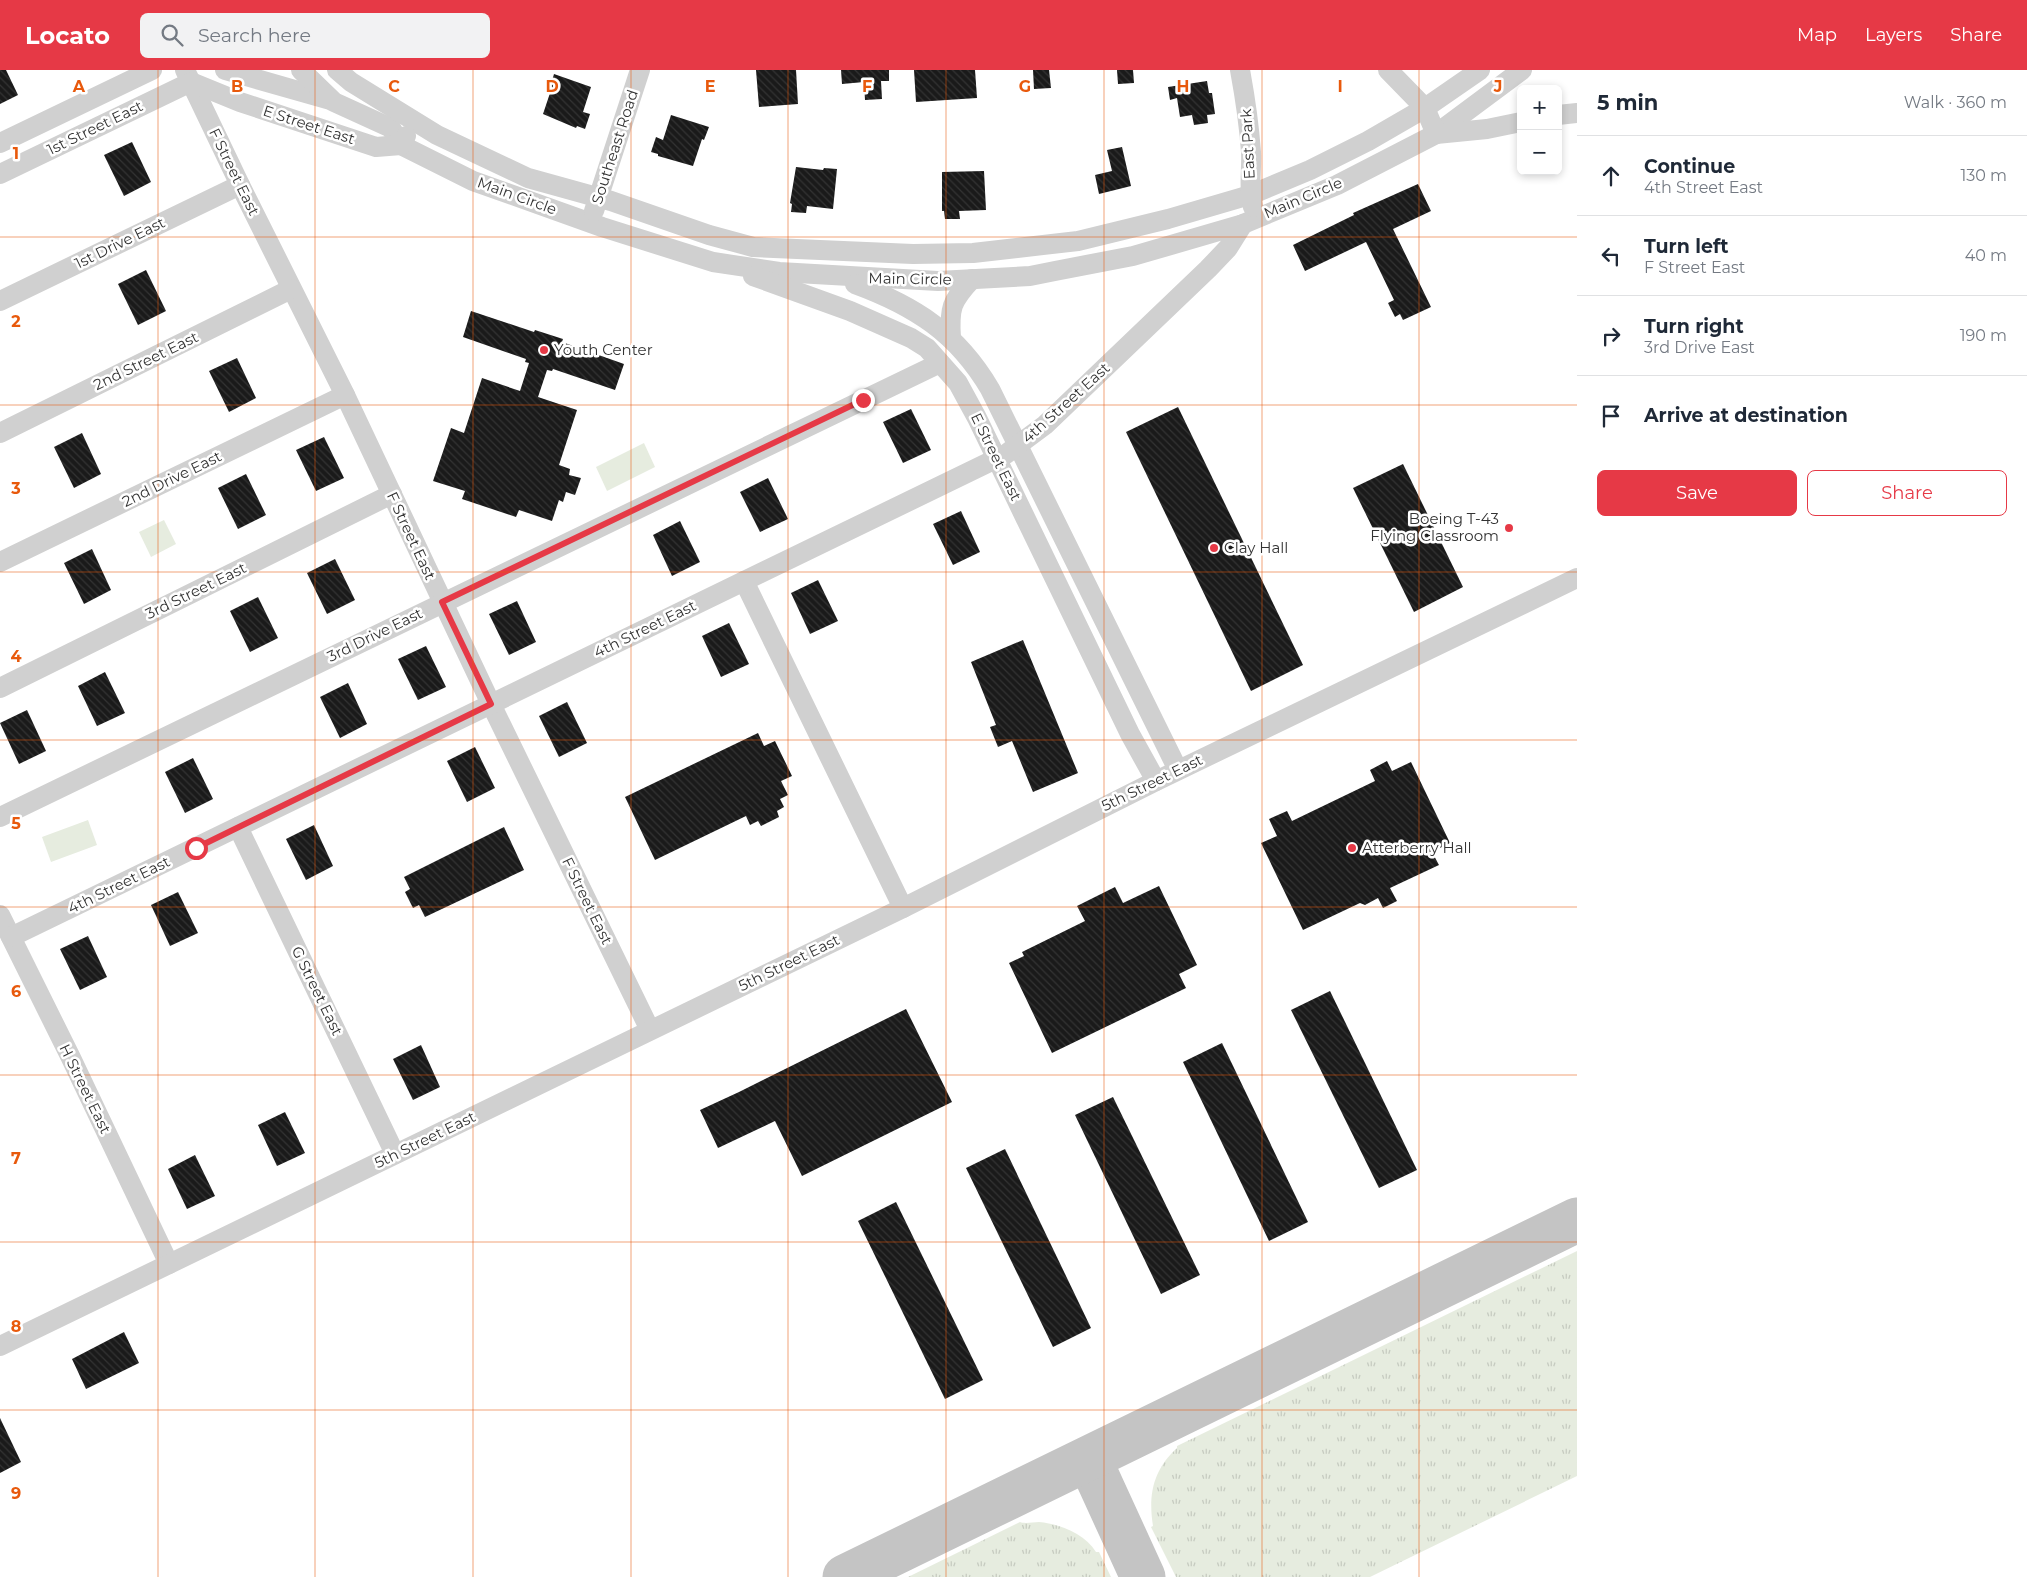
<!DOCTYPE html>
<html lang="en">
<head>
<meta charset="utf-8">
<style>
	:root { --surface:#fff; --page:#f2f2f3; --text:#1f2937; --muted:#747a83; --line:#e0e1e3; --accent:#e63946 }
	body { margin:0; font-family:Montserrat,sans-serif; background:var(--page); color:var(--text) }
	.controls { position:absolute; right:15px; top:15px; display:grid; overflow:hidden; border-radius:8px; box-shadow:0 2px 8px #0003 }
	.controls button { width:45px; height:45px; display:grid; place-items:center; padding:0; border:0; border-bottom:1px solid var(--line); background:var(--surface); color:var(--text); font:25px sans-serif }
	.stop { position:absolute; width:15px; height:15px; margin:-11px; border:4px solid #e63946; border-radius:50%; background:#fff }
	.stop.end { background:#e63946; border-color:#fff; box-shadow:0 1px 5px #0008 }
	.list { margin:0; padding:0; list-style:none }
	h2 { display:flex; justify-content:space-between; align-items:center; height:65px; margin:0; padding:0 20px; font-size:21px }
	h2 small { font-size:16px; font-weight:400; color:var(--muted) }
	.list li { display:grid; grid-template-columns:32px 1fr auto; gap:15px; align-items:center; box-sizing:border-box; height:80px; padding:0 20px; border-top:1px solid var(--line) }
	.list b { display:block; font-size:19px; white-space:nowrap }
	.list p { margin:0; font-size:16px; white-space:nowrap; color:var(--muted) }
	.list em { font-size:16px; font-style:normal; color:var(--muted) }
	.actions { display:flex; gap:10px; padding:15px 20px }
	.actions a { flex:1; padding:11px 0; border:1px solid var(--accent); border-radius:8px; text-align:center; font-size:18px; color:var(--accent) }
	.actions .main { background:var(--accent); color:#fff }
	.icon { flex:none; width:28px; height:28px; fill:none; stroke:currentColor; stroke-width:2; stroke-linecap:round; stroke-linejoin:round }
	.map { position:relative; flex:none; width:1577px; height:1507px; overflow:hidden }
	header { display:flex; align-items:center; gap:30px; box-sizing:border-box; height:70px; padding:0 25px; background:var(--accent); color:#fff }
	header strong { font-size:24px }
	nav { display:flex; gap:28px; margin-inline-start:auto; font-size:18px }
	.search { width:350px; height:45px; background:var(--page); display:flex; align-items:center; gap:12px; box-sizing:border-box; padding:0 18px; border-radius:8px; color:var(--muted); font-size:19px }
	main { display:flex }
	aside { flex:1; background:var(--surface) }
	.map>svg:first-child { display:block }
	.grass { fill:url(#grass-tufts) }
	.park { fill:#e6ecdf }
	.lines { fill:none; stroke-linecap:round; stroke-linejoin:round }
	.taxiway { stroke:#c4c4c4; stroke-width:45 }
	.building { fill:url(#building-back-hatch) }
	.minor { stroke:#d0d0d0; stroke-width:20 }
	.route { stroke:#e63946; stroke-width:6 }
	.grid { fill:none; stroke:#e8590c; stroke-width:1; stroke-opacity:0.55 }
	.poi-dot { fill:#e63946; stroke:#fff; stroke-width:2 }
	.labels { text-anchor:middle; stroke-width:5; stroke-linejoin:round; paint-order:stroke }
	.street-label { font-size:15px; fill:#333; stroke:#fff }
	.poi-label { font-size:15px; fill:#333; stroke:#fff; text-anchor:start }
	.grid-label { font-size:16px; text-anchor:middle; font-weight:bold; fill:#e8590c; stroke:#fff; stroke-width:5; stroke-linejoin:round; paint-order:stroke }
</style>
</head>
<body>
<header>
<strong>Locato</strong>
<div class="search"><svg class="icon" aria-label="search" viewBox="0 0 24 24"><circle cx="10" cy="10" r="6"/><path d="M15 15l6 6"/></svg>Search here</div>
<nav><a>Map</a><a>Layers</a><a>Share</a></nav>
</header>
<main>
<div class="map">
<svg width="1577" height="1507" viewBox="0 0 1577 1507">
	<defs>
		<pattern id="grass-tufts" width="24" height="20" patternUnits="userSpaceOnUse" patternTransform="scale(1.25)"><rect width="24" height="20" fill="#e6ecdf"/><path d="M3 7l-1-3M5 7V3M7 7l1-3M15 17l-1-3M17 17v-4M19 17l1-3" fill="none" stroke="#c6cbc0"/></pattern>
		<pattern id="building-back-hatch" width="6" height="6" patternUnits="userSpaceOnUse" patternTransform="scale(1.25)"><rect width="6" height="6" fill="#1a1a1a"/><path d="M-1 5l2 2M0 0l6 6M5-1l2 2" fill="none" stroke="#333"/></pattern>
	</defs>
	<rect width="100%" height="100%" fill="#fff"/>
	<g class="grass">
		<path d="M1577,1181v225l-207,101h-194l-25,-50 2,-1c-5,-31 0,-56 24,-78v-2z"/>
		<path d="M1020,1452c5,2 13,0 19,0 21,2 46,12 57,30h3l12,25h-203z"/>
	</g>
	<g class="park">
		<polygon points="644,373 655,397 607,421 596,397"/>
		<polygon points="164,450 176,474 151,487 139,462"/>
		<polygon points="88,750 97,775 51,792 42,767"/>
	</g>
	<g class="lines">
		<g class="taxiway">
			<polyline points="1089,1389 1143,1507"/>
			<polyline points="845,1507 1577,1150"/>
		</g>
	</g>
	<g class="building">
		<polygon points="0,0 6,0 18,25 0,34"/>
		<polygon points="756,0 796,0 798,34 759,37"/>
		<polygon points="841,0 889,0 889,11 881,11 882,29 865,30 864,12 842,14"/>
		<polygon points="914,0 975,0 977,28 916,32"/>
		<polygon points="1033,0 1049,0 1051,18 1034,19"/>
		<polygon points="1117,0 1133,0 1134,13 1118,14"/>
		<polygon points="554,4 591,17 583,42 590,44 585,59 577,56 576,58 543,44 552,17 550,17"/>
		<polygon points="1207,11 1209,23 1212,23 1215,44 1207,45 1208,53 1194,55 1192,45 1180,47 1177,28 1170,30 1168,17"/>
		<polygon points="671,45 709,57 704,70 702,69 693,96 658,86 658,84 651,82 656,67 663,70"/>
		<polygon points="132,72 151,112 124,126 104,85"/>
		<polygon points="1122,77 1131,116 1099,124 1095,105 1112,101 1107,80"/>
		<polygon points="796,97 823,100 824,98 837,99 833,139 807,136 806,143 791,142 792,134 790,133"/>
		<polygon points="984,101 986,140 959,141 960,149 945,149 944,141 942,141 942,102"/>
		<polygon points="1418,114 1431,141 1393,159 1431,237 1403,250 1400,244 1395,247 1388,233 1394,230 1366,172 1305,201 1293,175 1354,145 1353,143"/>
		<polygon points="146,200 166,241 138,255 118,214"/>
		<polygon points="471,241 534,262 535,260 563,269 562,272 624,294 615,320 553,299 552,301 547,300 538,327 577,340 559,395 570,399 569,405 581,408 575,425 566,422 563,432 559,430 552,451 519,440 516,447 462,429 465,421 433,411 451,358 464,363 482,308 520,321 529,293 525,292 526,289 463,267"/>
		<polygon points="237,288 256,328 229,342 209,301"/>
		<polygon points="1178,337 1303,595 1251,621 1126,362"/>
		<polygon points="911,339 931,380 903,393 883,352"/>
		<polygon points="82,363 101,404 74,418 54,377"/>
		<polygon points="324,367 344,408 316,421 296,380"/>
		<polygon points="1403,394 1463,517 1414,542 1353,418"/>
		<polygon points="246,404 266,445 238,459 218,418"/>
		<polygon points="768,408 788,449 760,462 740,422"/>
		<polygon points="961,441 980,482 953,495 933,454"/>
		<polygon points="680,451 700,492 672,506 653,465"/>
		<polygon points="92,479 111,520 84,534 64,493"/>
		<polygon points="335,489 355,530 327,544 307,503"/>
		<polygon points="818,510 838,551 810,564 791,523"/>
		<polygon points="258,527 278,568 250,582 230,541"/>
		<polygon points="517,531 536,572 509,585 489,544"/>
		<polygon points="729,553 749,594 721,607 702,566"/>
		<polygon points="1023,570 1078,703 1033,722 1012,671 998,677 990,657 996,655 971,592"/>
		<polygon points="426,576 446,617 418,630 398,589"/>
		<polygon points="105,602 125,643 97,656 78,616"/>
		<polygon points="348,613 367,654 340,668 320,627"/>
		<polygon points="567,632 587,673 559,687 539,646"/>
		<polygon points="27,640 46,681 19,694 0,653"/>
		<polygon points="758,663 764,676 775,671 792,706 781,711 788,725 780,729 784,737 777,741 779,747 761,756 758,751 750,755 746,746 655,790 625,727"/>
		<polygon points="475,677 495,718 467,732 447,691"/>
		<polygon points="193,688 213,729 185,743 165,702"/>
		<polygon points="1387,691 1392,701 1411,692 1450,773 1432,782 1439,795 1390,818 1397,831 1383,838 1378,828 1365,835 1360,833 1303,860 1261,773 1277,766 1269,749 1287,741 1292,751 1375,711 1370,700"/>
		<polygon points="314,755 333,796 306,810 286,769"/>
		<polygon points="504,757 524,800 425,847 419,835 413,838 405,822 410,819 404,807"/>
		<polygon points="1159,816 1197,895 1179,904 1186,918 1052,983 1009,893 1024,886 1022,882 1085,851 1077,836 1115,817 1123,833"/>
		<polygon points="178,822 198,863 170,876 151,835"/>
		<polygon points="88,866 107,907 80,920 60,879"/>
		<polygon points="1330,921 1417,1100 1379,1118 1291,940"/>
		<polygon points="906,939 952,1032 802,1106 775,1051 718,1078 700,1040 739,1022"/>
		<polygon points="1222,973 1308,1152 1269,1171 1183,992"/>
		<polygon points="421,975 440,1017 413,1030 393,989"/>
		<polygon points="1113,1027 1200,1205 1161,1224 1075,1045"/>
		<polygon points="285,1042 305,1083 277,1096 258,1055"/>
		<polygon points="1005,1079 1091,1258 1053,1277 966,1098"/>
		<polygon points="195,1085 215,1126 187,1139 168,1099"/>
		<polygon points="896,1132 983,1310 945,1329 858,1151"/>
		<polygon points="124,1262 139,1293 86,1319 72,1289"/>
		<polygon points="0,1348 21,1392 0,1403"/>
	</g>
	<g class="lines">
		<g class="minor">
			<polyline points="185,0 240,115 345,325 491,634 650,960"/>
			<polyline points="225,0 330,30"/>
			<polyline points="301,0 334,32 391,58 401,75 473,111 602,157 713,192 779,202 938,211 1030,206 1055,201 1133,186 1243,154 1337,115 1436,64 1522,0"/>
			<polyline points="337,0 351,12 437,65 528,108 611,131 709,165 753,177 913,184 973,183 1078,171 1168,149 1250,125 1310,100 1368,71 1425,38 1480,0"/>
			<path d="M1240,0c5,27 9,54 11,82 1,19 -3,37 2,55"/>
			<polyline points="1388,0 1425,38 1436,64 1487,59 1521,52"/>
			<polyline points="1558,45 1577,43"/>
			<polyline points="0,73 152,0"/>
			<polyline points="0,104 191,12 240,32 376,77 401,75 406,66"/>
			<polyline points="594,141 640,0"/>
			<polyline points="753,206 850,241 911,268 927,278 958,313 977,348 1130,664 1156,711"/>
			<path d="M855,214c60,22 102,49 135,105l188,381"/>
			<polyline points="0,231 240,115"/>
			<path d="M951,268c-2,-29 0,-37 21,-59"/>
			<polyline points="0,363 291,219"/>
			<polyline points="0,492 345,325"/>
			<polyline points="744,511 903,838"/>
			<polyline points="0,618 392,424"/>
			<polyline points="0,747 940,293"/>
			<polyline points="238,757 395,1084"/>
			<polyline points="0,845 71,988 169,1194"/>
			<polyline points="11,867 1006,384 1045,355 1208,199 1228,178 1243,154"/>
			<polyline points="0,1276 903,838 1156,711 1577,508"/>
		</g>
	</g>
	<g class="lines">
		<polyline class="route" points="196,778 491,634 442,532 863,330"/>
	</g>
	<path class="grid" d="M158,0v1507M315,0v1507M473,0v1507M631,0v1507M788,0v1507M946,0v1507M1104,0v1507M1262,0v1507M1419,0v1507M0,167h1577M0,335h1577M0,502h1577M0,670h1577M0,837h1577M0,1005h1577M0,1172h1577M0,1340h1577"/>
	<g class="poi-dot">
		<circle cx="544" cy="280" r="5"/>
		<circle cx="1509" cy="458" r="5"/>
		<circle cx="1214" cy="478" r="5"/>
		<circle cx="1352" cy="778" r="5"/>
	</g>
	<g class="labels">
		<g class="street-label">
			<text transform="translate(309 55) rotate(18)" y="5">E Street East</text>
			<text transform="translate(95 58) rotate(-26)" y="5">1st Street East</text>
			<text transform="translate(1248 74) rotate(-93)" y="5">East Park</text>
			<text transform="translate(615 77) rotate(-72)" y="5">Southeast Road</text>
			<text transform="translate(234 102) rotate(64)" y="5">F Street East</text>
			<text transform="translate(517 126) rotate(20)" y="5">Main Circle</text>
			<text transform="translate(1303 128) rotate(-23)" y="5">Main Circle</text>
			<text transform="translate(120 173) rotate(-26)" y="5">1st Drive East</text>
			<text transform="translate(910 209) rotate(1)" y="5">Main Circle</text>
			<text transform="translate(146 291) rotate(-26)" y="5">2nd Street East</text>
			<text transform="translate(1066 333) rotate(-42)" y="5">4th Street East</text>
			<text transform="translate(996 387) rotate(64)" y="5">E Street East</text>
			<text transform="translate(172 409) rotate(-26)" y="5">2nd Drive East</text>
			<text transform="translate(411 466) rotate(65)" y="5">F Street East</text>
			<text transform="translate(196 521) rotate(-26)" y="5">3rd Street East</text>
			<text transform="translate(645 559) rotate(-26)" y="5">4th Street East</text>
			<text transform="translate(375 565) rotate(-26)" y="5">3rd Drive East</text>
			<text transform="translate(1152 713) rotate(-26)" y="5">5th Street East</text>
			<text transform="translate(119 815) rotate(-26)" y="5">4th Street East</text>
			<text transform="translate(587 831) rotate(64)" y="5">F Street East</text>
			<text transform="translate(789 893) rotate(-26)" y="5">5th Street East</text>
			<text transform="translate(317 921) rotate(64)" y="5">G Street East</text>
			<text transform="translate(85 1019) rotate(64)" y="5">H Street East</text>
			<text transform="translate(425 1070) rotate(-26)" y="5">5th Street East</text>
		</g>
		<g class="poi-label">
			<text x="554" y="285">Youth Center</text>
			<text x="1499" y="454" text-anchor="end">Boeing T-43<tspan x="1499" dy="17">Flying Classroom</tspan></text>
			<text x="1224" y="483">Clay Hall</text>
			<text x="1362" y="783">Atterberry Hall</text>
		</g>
	</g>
	<g class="grid-label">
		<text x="79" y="22">A</text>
		<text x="237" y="22">B</text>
		<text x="394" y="22">C</text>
		<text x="552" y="22">D</text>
		<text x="710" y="22">E</text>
		<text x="867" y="22">F</text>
		<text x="1025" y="22">G</text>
		<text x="1183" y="22">H</text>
		<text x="1340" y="22">I</text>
		<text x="1498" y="22">J</text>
		<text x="16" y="89">1</text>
		<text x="16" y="257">2</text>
		<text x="16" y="424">3</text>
		<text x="16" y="592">4</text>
		<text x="16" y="759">5</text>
		<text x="16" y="927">6</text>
		<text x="16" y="1094">7</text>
		<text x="16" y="1262">8</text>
		<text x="16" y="1429">9</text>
	</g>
</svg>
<div class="controls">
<button>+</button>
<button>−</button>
</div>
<div class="stop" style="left:196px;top:778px"></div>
<div class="stop end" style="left:863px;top:330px"></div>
</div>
<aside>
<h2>5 min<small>Walk · 360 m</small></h2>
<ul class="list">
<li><svg class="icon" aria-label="ahead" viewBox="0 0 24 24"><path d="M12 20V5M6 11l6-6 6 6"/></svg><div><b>Continue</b><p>4th Street East</p></div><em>130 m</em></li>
<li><svg class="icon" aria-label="left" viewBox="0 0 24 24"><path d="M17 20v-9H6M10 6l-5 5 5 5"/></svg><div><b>Turn left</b><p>F Street East</p></div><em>40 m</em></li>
<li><svg class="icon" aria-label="right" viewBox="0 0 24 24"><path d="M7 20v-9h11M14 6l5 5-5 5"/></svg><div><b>Turn right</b><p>3rd Drive East</p></div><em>190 m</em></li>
<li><svg class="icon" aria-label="arrive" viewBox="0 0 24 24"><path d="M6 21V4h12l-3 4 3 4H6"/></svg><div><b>Arrive at destination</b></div></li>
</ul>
<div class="actions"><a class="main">Save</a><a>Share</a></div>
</aside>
</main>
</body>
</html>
